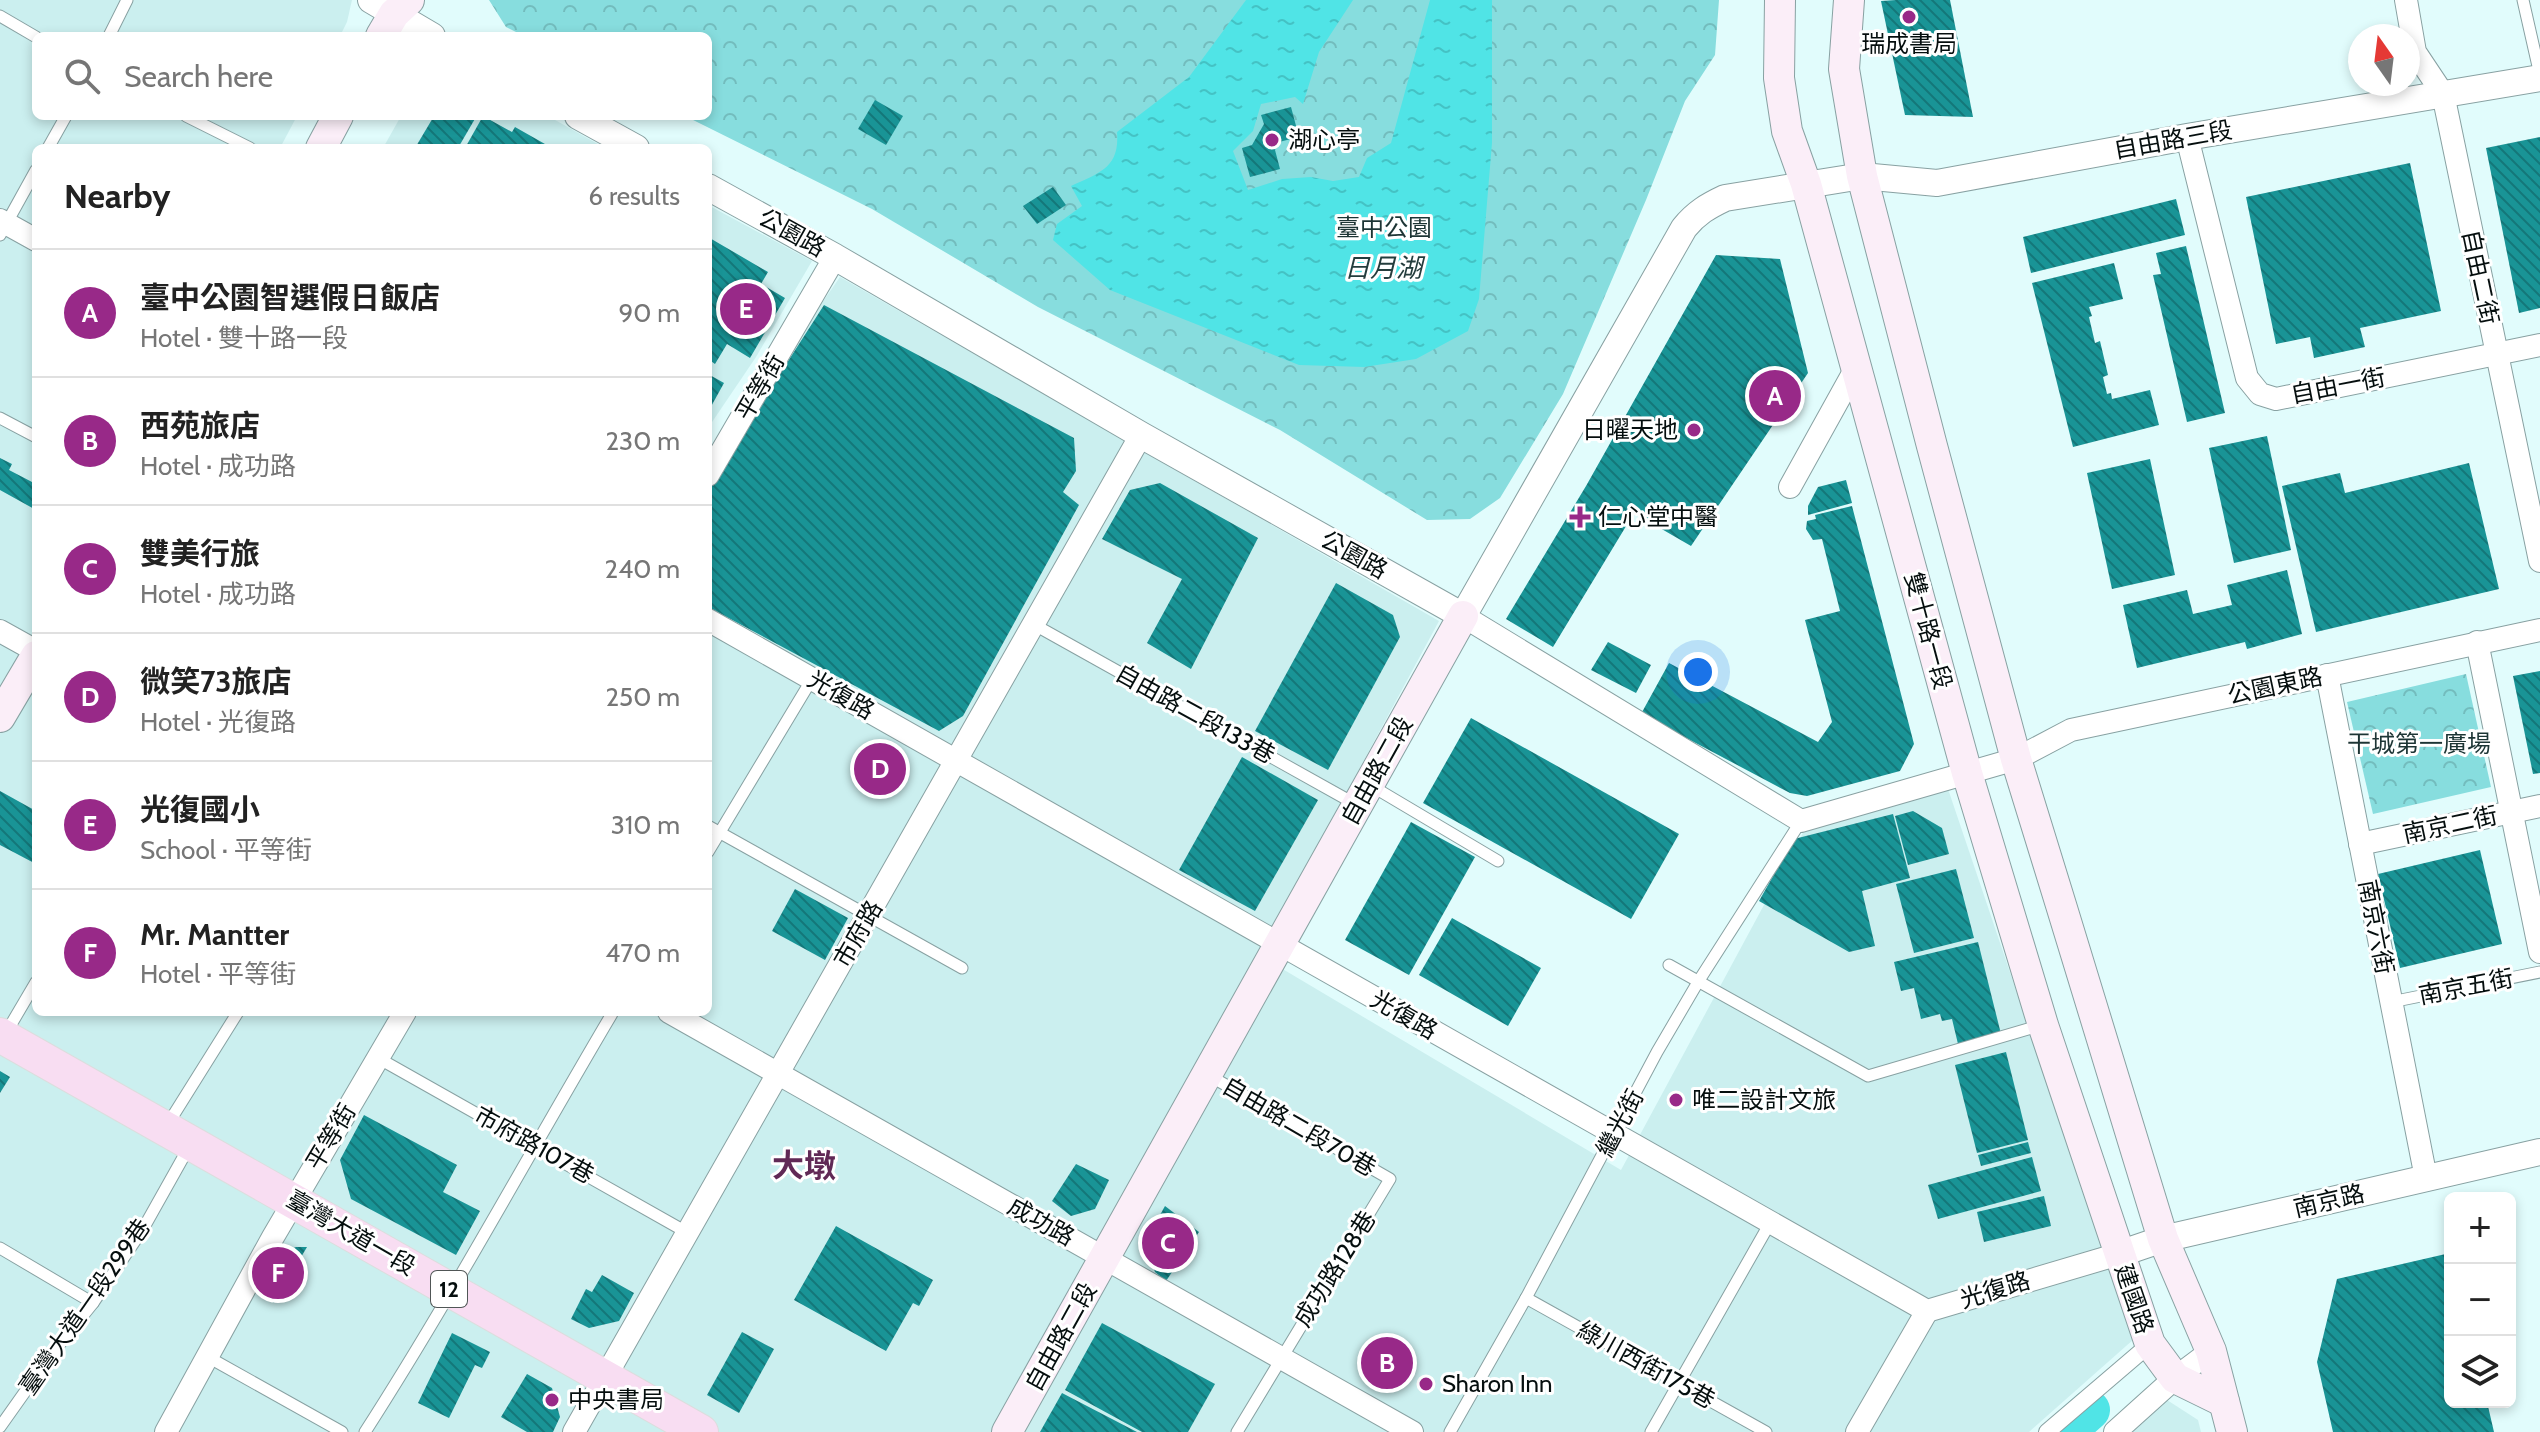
<!DOCTYPE html>
<html lang="en">
<head>
<meta charset="utf-8">
<style>
	:root { --surface:#fff; --page:#f2f2f2; --text:#222; --muted:#767676; --line:#e0e0e0; --accent:#982988 }
	body { margin:0; font-family:Cabin,"Noto Sans TC",sans-serif; background:var(--page); color:var(--text) }
	.controls { position:absolute; right:24px; bottom:24px; display:grid; overflow:hidden; border-radius:12px; box-shadow:0 4px 12px #0003 }
	.controls button { width:72px; height:72px; display:grid; place-items:center; padding:0; border:0; border-bottom:2px solid var(--line); background:var(--surface); color:var(--text); font:40px sans-serif }
	.compass { position:absolute; left:2348px; top:24px; width:72px; height:72px; border-radius:50%; background:var(--surface); box-shadow:0 4px 12px #0003; rotate:346deg }
	.you { position:absolute; left:1698px; top:672px; width:28px; height:28px; margin:-20px; border:6px solid #fff; border-radius:50%; background:#1a73e8; box-shadow:0 0 0 12px #1a73e833 }
	.badge { display:grid; place-items:center; width:52px; height:52px; border-radius:50%; background:var(--accent); color:#fff; font-size:26px; font-weight:700 }
	.pin { position:absolute; translate:-50% -50%; border:4px solid #fff; box-shadow:0 2px 8px #0006 }
	.list { margin:0; padding:0; list-style:none }
	h2 { display:flex; justify-content:space-between; align-items:center; height:104px; margin:0; padding:0 32px; font-size:34px }
	h2 small { font-size:26px; font-weight:400; color:var(--muted) }
	.list li { display:grid; grid-template-columns:52px 1fr auto; gap:24px; align-items:center; box-sizing:border-box; height:128px; padding:0 32px; border-top:2px solid var(--line) }
	.list b { display:block; font-size:30px; white-space:nowrap }
	.list p { margin:0; font-size:26px; white-space:nowrap; color:var(--muted) }
	.list em { font-size:26px; font-style:normal; color:var(--muted) }
	.icon { flex:none; width:44px; height:44px; fill:none; stroke:currentColor; stroke-width:2; stroke-linecap:round; stroke-linejoin:round }
	.map { position:relative; flex:none; width:2540px; height:1432px; overflow:hidden }
	.search { position:absolute; background:var(--surface); box-shadow:0 4px 12px #0003; left:32px; top:32px; width:680px; height:88px; display:flex; align-items:center; gap:20px; box-sizing:border-box; padding:0 28px; border-radius:12px; color:var(--muted); font-size:30px }
	.panel { position:absolute; background:var(--surface); box-shadow:0 4px 12px #0003; left:32px; top:144px; width:680px; height:872px; border-radius:12px }
	.map>svg:first-child { display:block }
	.built { fill:#cbefef }
	.park { fill:url(#park-crowns) }
	.water { fill:url(#water-ripples) }
	.lines { fill:none; stroke-linecap:round; stroke-linejoin:round }
	.river { stroke:#50e4e6; stroke-width:40 }
	.building { fill:url(#building-back-hatch) }
	.service-casing { stroke:#88a1a2; stroke-width:13 }
	.pedestrian-casing { stroke:#88a1a2; stroke-width:18 }
	.minor-casing { stroke:#88a1a2; stroke-width:24 }
	.tertiary-casing { stroke:#88a1a2; stroke-width:28 }
	.secondary-casing { stroke:#88a1a2; stroke-width:32 }
	.primary-casing { stroke:#dcdddd; stroke-width:36 }
	.service { stroke:#fff; stroke-width:11 }
	.pedestrian { stroke:#fff; stroke-width:16 }
	.minor { stroke:#fff; stroke-width:22 }
	.tertiary { stroke:#fff; stroke-width:26 }
	.secondary { stroke:#fbeef8; stroke-width:30 }
	.primary { stroke:#f8ddf2; stroke-width:34 }
	.poi-dot { fill:#982988; stroke:#fff; stroke-width:3 }
	.labels { text-anchor:middle; stroke-width:6; stroke-linejoin:round; paint-order:stroke }
	.shield { fill:#fff; stroke:#505656; stroke-width:2 }
	.shield-label { font-size:22px; font-weight:bold; fill:#050e0e }
	.poi-label { font-size:24px; fill:#050e0e; stroke:#fff; text-anchor:start }
	.street-label { font-size:24px; fill:#050e0e; stroke:#fff }
	.park-label { font-size:24px; fill:#1d3535; stroke:#fff }
	.water-label { font-size:26px; font-style:italic; fill:#243d3d; stroke:#fff }
	.district-label { font-size:32px; font-weight:bold; fill:#602956; stroke:#fff }
</style>
</head>
<body>
<div class="map">
<svg width="2540" height="1432" viewBox="0 0 2540 1432">
	<defs>
		<pattern id="park-crowns" width="20" height="18" patternUnits="userSpaceOnUse" patternTransform="scale(2)"><rect width="20" height="18" fill="#87ddde"/><path d="M2 6a3 3 0 1 1 6 0M12 15a3 3 0 1 1 6 0" fill="none" stroke="#73bcbd"/></pattern>
		<pattern id="water-ripples" width="26" height="14" patternUnits="userSpaceOnUse" patternTransform="scale(2)"><rect width="26" height="14" fill="#50e4e6"/><path d="M2 4q2-2 4 0t4 0M15 11q2-2 4 0t4 0" fill="none" stroke="#44c2c4"/></pattern>
		<pattern id="building-back-hatch" width="6" height="6" patternUnits="userSpaceOnUse" patternTransform="scale(2)"><rect width="6" height="6" fill="#199496"/><path d="M-1 5l2 2M0 0l6 6M5-1l2 2" fill="none" stroke="#147779"/></pattern>
	</defs>
	<rect width="100%" height="100%" fill="#e1fcfc"/>
	<g class="built">
		<polygon points="0,0 352,0 347,22 340,36 36,36 36,116 297,116 280,148 36,148 36,1012 708,1012 708,467 840,277 1439,621 1259,955 1621,1170 1805,829 1947,786 2134,1339 2029,1432 0,1432"/>
		<polygon points="401,116 548,116 605,148 383,148"/>
		<polygon points="708,205 812,261 756,357 708,428"/>
		<polygon points="2167,1400 2198,1420 2201,1432 2130,1432"/>
	</g>
	<g class="park">
		<polygon points="489,0 1719,0 1715,55 1685,101 1646,200 1563,394 1500,498 1470,519 1427,520 1280,430 1038,307 872,209 685,116 708,116 708,36 524,36 506,27"/>
		<polygon points="2466,674 2491,787 2373,814 2347,702"/>
	</g>
	<path class="water" d="M1246,0h107l-34,52 -16,52 -8,-7 -34,7 -8,27 -20,20 15,39 34,-11 29,-2 22,4 26,-4 8,-19 24,-15 39,-143h62v143l-13,156 -11,32 -52,28 -52,8 -65,-2 -189,-75 -57,-50 4,-16 25,-18 -11,-20c28,-13 49,-18 46,-54l72,-55z"/>
	<g class="lines">
		<polyline class="river" points="2065,1432 2090,1410"/>
	</g>
	<g class="building">
		<polygon points="1896,0 1950,0 1973,117 1905,115 1881,1"/>
		<polygon points="875,100 903,116 886,145 858,129"/>
		<polygon points="1291,107 1299,137 1279,142 1275,150 1280,169 1250,177 1242,148 1252,145 1264,124 1261,115"/>
		<polygon points="434,116 475,116 476,117 458,148 415,148"/>
		<polygon points="483,116 512,132 515,127 552,148 465,148"/>
		<polygon points="2540,137 2540,308 2519,313 2486,148"/>
		<polygon points="2410,163 2441,311 2360,328 2365,347 2314,358 2310,337 2276,344 2246,197"/>
		<polygon points="1053,187 1066,205 1037,224 1023,206"/>
		<polygon points="2176,199 2185,235 2031,273 2023,237"/>
		<polygon points="708,237 768,272 761,284 785,298 750,358 727,344 715,364 708,359"/>
		<polygon points="2186,246 2225,413 2187,422 2153,275 2161,274 2156,253"/>
		<polygon points="1716,255 1780,259 1808,373 1691,546 1634,513 1553,647 1506,619 1586,486"/>
		<polygon points="2114,263 2123,299 2089,307 2092,316 2089,317 2095,343 2100,341 2108,375 2103,377 2107,394 2111,393 2112,399 2150,390 2159,425 2073,447 2032,283"/>
		<polygon points="824,305 1074,438 1076,471 1063,492 1079,505 963,716 939,731 708,607 708,486"/>
		<polygon points="708,374 724,383 708,412"/>
		<polygon points="2267,436 2291,550 2234,563 2209,448"/>
		<polygon points="0,458 12,464 9,470 32,482 33,480 36,481 36,510 0,490"/>
		<polygon points="2150,459 2175,575 2112,589 2087,473"/>
		<polygon points="2469,463 2499,589 2316,632 2282,486 2340,473 2345,493"/>
		<polygon points="1846,480 1852,503 1808,515 1808,506 1818,487"/>
		<polygon points="1160,483 1258,538 1191,669 1147,643 1182,579 1102,539 1130,490"/>
		<polygon points="1852,506 1914,744 1900,771 1807,796 1790,793 1641,714 1669,663 1818,742 1832,722 1805,620 1840,611 1822,539 1813,540 1806,529 1807,521 1816,519 1815,515"/>
		<polygon points="2287,570 2302,634 2247,649 2245,642 2137,668 2123,605 2187,590 2193,614 2232,605 2227,585"/>
		<polygon points="1336,583 1393,615 1400,637 1328,770 1255,731"/>
		<polygon points="1608,642 1651,665 1636,693 1591,670"/>
		<polygon points="2540,671 2540,773 2533,774 2513,676"/>
		<polygon points="1471,718 1679,834 1631,919 1423,803"/>
		<polygon points="1242,757 1318,800 1255,911 1179,870"/>
		<polygon points="0,791 36,811 36,864 0,845"/>
		<polygon points="1913,811 1942,828 1949,854 1908,865 1895,816"/>
		<polygon points="1893,814 1910,878 1862,891 1875,946 1849,952 1759,901 1794,839"/>
		<polygon points="1411,822 1475,857 1409,975 1345,940"/>
		<polygon points="2480,850 2502,944 2400,968 2378,874"/>
		<polygon points="1956,869 1974,938 1914,953 1896,884"/>
		<polygon points="795,889 848,918 825,960 772,931"/>
		<polygon points="1452,918 1541,968 1508,1026 1419,975"/>
		<polygon points="1978,942 2001,1034 1958,1044 1952,1019 1942,1021 1940,1014 1921,1019 1914,988 1901,991 1894,962"/>
		<polygon points="2006,1052 2028,1140 1977,1153 1955,1065"/>
		<polygon points="0,1071 10,1077 0,1093"/>
		<polygon points="364,1115 457,1165 443,1192 480,1211 456,1255 351,1199 340,1160"/>
		<polygon points="2028,1142 2031,1153 1981,1166 1978,1155"/>
		<polygon points="2032,1157 2041,1191 1938,1219 1928,1185"/>
		<polygon points="1076,1164 1109,1180 1095,1209 1071,1216 1052,1201"/>
		<polygon points="2044,1196 2051,1226 1984,1242 1977,1212"/>
		<polygon points="1165,1206 1199,1232 1166,1281 1155,1272 1145,1242"/>
		<polygon points="836,1226 933,1280 919,1306 913,1303 886,1351 794,1300"/>
		<polygon points="296,1247 307,1247 274,1303 254,1291 276,1255"/>
		<polygon points="2450,1253 2450,1402 2487,1402 2494,1432 2333,1432 2317,1362 2337,1279"/>
		<polygon points="602,1275 634,1293 619,1321 589,1328 571,1319 586,1289 592,1292"/>
		<polygon points="1102,1323 1215,1384 1188,1432 1142,1432 1065,1390"/>
		<polygon points="742,1332 774,1349 739,1413 707,1395"/>
		<polygon points="452,1333 490,1352 482,1368 475,1365 449,1418 418,1403"/>
		<polygon points="1391,1343 1403,1351 1384,1382 1371,1375"/>
		<polygon points="527,1374 552,1388 560,1417 553,1432 527,1432 501,1417"/>
		<polygon points="1062,1393 1137,1432 1040,1432"/>
	</g>
	<g class="lines">
		<g class="service-casing">
			<g id="service">
				<polyline points="2523,0 2540,75"/>
				<polyline points="0,16 36,37"/>
				<polyline points="109,36 127,0"/>
				<polyline points="186,116 250,148"/>
				<polyline points="48,148 66,116"/>
				<polyline points="0,235 36,170"/>
				<polyline points="0,418 36,437"/>
				<polyline points="1033,624 1357,805"/>
				<polyline points="1370,785 1498,861"/>
				<polyline points="708,826 962,968"/>
				<polyline points="708,852 812,679"/>
				<polyline points="1669,965 1868,1076 2042,1025"/>
				<polyline points="2391,1002 2540,972"/>
				<polyline points="6,1033 36,982"/>
				<polyline points="378,1058 688,1233"/>
				<polyline points="1210,1076 1390,1179 1237,1432"/>
				<polyline points="166,1127 238,1012"/>
				<polyline points="0,1248 93,1303"/>
				<polyline points="1526,1298 1766,1432"/>
				<polyline points="208,1357 342,1432"/>
				<polyline points="0,1427 51,1355 93,1303 143,1229 189,1147"/>
				<path d="M365,1432c88,-137 165,-280 248,-420"/>
				<polyline points="1450,1432 1526,1298 1657,1052 1698,982 1801,821"/>
				<polyline points="1651,1432 1770,1223"/>
			</g>
		</g>
		<g class="pedestrian-casing">
			<polyline id="pedestrian" points="2047,1432 2150,1344"/>
		</g>
		<g class="minor-casing">
			<g id="minor">
				<polyline points="2406,0 2415,52 2443,94 2540,561"/>
				<polyline points="2187,137 2247,378 2260,394 2276,399 2540,345"/>
				<polyline points="0,220 36,240"/>
				<polyline points="708,475 835,257"/>
				<polyline points="1790,487 1856,368"/>
				<polyline points="1463,616 1801,821 2016,759 2071,730 2540,630"/>
				<polyline points="708,620 1927,1311 2119,1254"/>
				<polyline points="0,631 36,651"/>
				<polyline points="2477,642 2540,952"/>
				<polyline points="2327,675 2426,1178"/>
				<polyline points="2360,844 2540,806"/>
				<polyline points="669,1012 1412,1432"/>
				<polyline points="166,1432 273,1237 405,1012"/>
				<polyline points="574,1432 1141,435"/>
				<polyline points="1857,1432 1927,1311"/>
				<polyline points="2115,1432 2175,1378 2211,1351"/>
			</g>
		</g>
		<g class="tertiary-casing">
			<g id="tertiary">
				<polyline points="371,0 432,36"/>
				<polyline points="578,116 636,148"/>
				<path d="M708,187l127,70 306,178 322,181 221,-388c12,-15 24,-22 41,-30l137,-22 75,7 250,-46 353,-59"/>
				<polyline points="2119,1254 2163,1239 2540,1152"/>
			</g>
		</g>
		<g class="secondary-casing">
			<g id="secondary">
				<polyline points="1780,0 1779,78 1787,131 1806,184 1967,773 2043,1025 2150,1344 2175,1378 2224,1402"/>
				<polyline points="1849,0 1844,69 1862,176 1932,446 2016,759 2061,905 2163,1239 2211,1351 2232,1432"/>
				<polyline points="381,36 394,14 409,0"/>
				<polyline points="321,148 338,116"/>
				<polyline points="0,717 36,656"/>
				<polyline points="1007,1432 1463,616"/>
			</g>
		</g>
		<g class="primary-casing">
			<polyline id="primary" points="0,1035 701,1432"/>
		</g>
		<use href="#service" class="service"/>
		<use href="#pedestrian" class="pedestrian"/>
		<use href="#minor" class="minor"/>
		<use href="#tertiary" class="tertiary"/>
		<use href="#secondary" class="secondary"/>
		<use href="#primary" class="primary"/>
	</g>
	<g class="poi-dot">
		<circle cx="1909" cy="17" r="8"/>
		<circle cx="1272" cy="140" r="8"/>
		<circle cx="1694" cy="430" r="8"/>
		<path d="M1576 505h8v8h8v8h-8v8h-8v-8h-8v-8h8z"/>
		<circle cx="1676" cy="1100" r="8"/>
		<circle cx="1426" cy="1384" r="8"/>
		<circle cx="552" cy="1400" r="8"/>
	</g>
	<g class="labels">
		<rect class="shield" x="431" y="1271" width="36" height="36" rx="6"/>
		<g class="shield-label">
			<text x="449" y="1297">12</text>
		</g>
		<g class="poi-label">
			<text x="1909" y="52" text-anchor="middle">瑞成書局</text>
			<text x="1288" y="148">湖心亭</text>
			<text x="1678" y="438" text-anchor="end">日曜天地</text>
			<text x="1598" y="525">仁心堂中醫</text>
			<text x="1692" y="1108">唯二設計文旅</text>
			<text x="1442" y="1392">Sharon Inn</text>
			<text x="568" y="1408">中央書局</text>
		</g>
		<g class="street-label">
			<text transform="translate(2173 140) rotate(-10)" y="8">自由路三段</text>
			<text transform="translate(792 233) rotate(29)" y="8">公園路</text>
			<text transform="translate(2480 277) rotate(78)" y="8">自由二街</text>
			<text transform="translate(2338 386) rotate(-11)" y="8">自由一街</text>
			<text transform="translate(760 387) rotate(-60)" y="8">平等街</text>
			<text transform="translate(1354 555) rotate(29)" y="8">公園路</text>
			<text transform="translate(1928 631) rotate(75)" y="8">雙十路一段</text>
			<text transform="translate(2275 686) rotate(-12)" y="8">公園東路</text>
			<text transform="translate(841 695) rotate(30)" y="8">光復路</text>
			<text transform="translate(1195 714) rotate(29)" y="8">自由路二段133巷</text>
			<text transform="translate(1377 771) rotate(-61)" y="8">自由路二段</text>
			<text transform="translate(2450 825) rotate(-12)" y="8">南京二街</text>
			<text transform="translate(2376 927) rotate(79)" y="8">南京六街</text>
			<text transform="translate(858 934) rotate(-60)" y="8">市府路</text>
			<text transform="translate(2466 987) rotate(-11)" y="8">南京五街</text>
			<text transform="translate(1404 1015) rotate(30)" y="8">光復路</text>
			<text transform="translate(1620 1123) rotate(-62)" y="8">繼光街</text>
			<text transform="translate(1299 1127) rotate(30)" y="8">自由路二段70巷</text>
			<text transform="translate(331 1137) rotate(-59)" y="8">平等街</text>
			<text transform="translate(534 1145) rotate(29)" y="8">市府路107巷</text>
			<text transform="translate(2329 1201) rotate(-13)" y="8">南京路</text>
			<text transform="translate(1041 1222) rotate(29)" y="8">成功路</text>
			<text transform="translate(351 1233) rotate(30)" y="8">臺灣大道一段</text>
			<text transform="translate(1335 1269) rotate(-58)" y="8">成功路128巷</text>
			<text transform="translate(1995 1290) rotate(-17)" y="8">光復路</text>
			<text transform="translate(2134 1299) rotate(71)" y="8">建國路</text>
			<text transform="translate(85 1307) rotate(-55)" y="8">臺灣大道一段299巷</text>
			<text transform="translate(1061 1337) rotate(-61)" y="8">自由路二段</text>
			<text transform="translate(1646 1365) rotate(29)" y="8">綠川西街175巷</text>
		</g>
		<g class="park-label">
			<text x="1384" y="236">臺中公園</text>
			<text x="2419" y="752">干城第一廣場</text>
		</g>
		<g class="water-label">
			<text x="1383" y="277">日月湖</text>
		</g>
		<g class="district-label">
			<text x="804" y="1177">大墩</text>
		</g>
	</g>
</svg>
<div class="controls">
<button>+</button>
<button>−</button>
<button><svg class="icon" aria-label="layers" viewBox="0 0 24 24"><path d="M12 4l9 5-9 5-9-5zM3 14l9 5 9-5"/></svg></button>
</div>
<svg class="compass" viewBox="-18 -18 36 36"><path d="M0-13l5 13h-10z" fill="#e53935"/><path d="M0 13l5-13h-10z" fill="#767676"/></svg>
<div class="you"></div>
<div class="pin badge" style="left:1775px;top:396px">A</div>
<div class="pin badge" style="left:1387px;top:1363px">B</div>
<div class="pin badge" style="left:1168px;top:1243px">C</div>
<div class="pin badge" style="left:880px;top:769px">D</div>
<div class="pin badge" style="left:746px;top:309px">E</div>
<div class="pin badge" style="left:278px;top:1273px">F</div>
<div class="search"><svg class="icon" aria-label="search" viewBox="0 0 24 24"><circle cx="10" cy="10" r="6"/><path d="M15 15l6 6"/></svg>Search here</div>
<section class="panel">
<h2>Nearby<small>6 results</small></h2>
<ul class="list">
<li><span class="badge">A</span><div><b>臺中公園智選假日飯店</b><p>Hotel · 雙十路一段</p></div><em>90 m</em></li>
<li><span class="badge">B</span><div><b>西苑旅店</b><p>Hotel · 成功路</p></div><em>230 m</em></li>
<li><span class="badge">C</span><div><b>雙美行旅</b><p>Hotel · 成功路</p></div><em>240 m</em></li>
<li><span class="badge">D</span><div><b>微笑73旅店</b><p>Hotel · 光復路</p></div><em>250 m</em></li>
<li><span class="badge">E</span><div><b>光復國小</b><p>School · 平等街</p></div><em>310 m</em></li>
<li><span class="badge">F</span><div><b>Mr. Mantter</b><p>Hotel · 平等街</p></div><em>470 m</em></li>
</ul>
</section>
</div>
</body>
</html>
